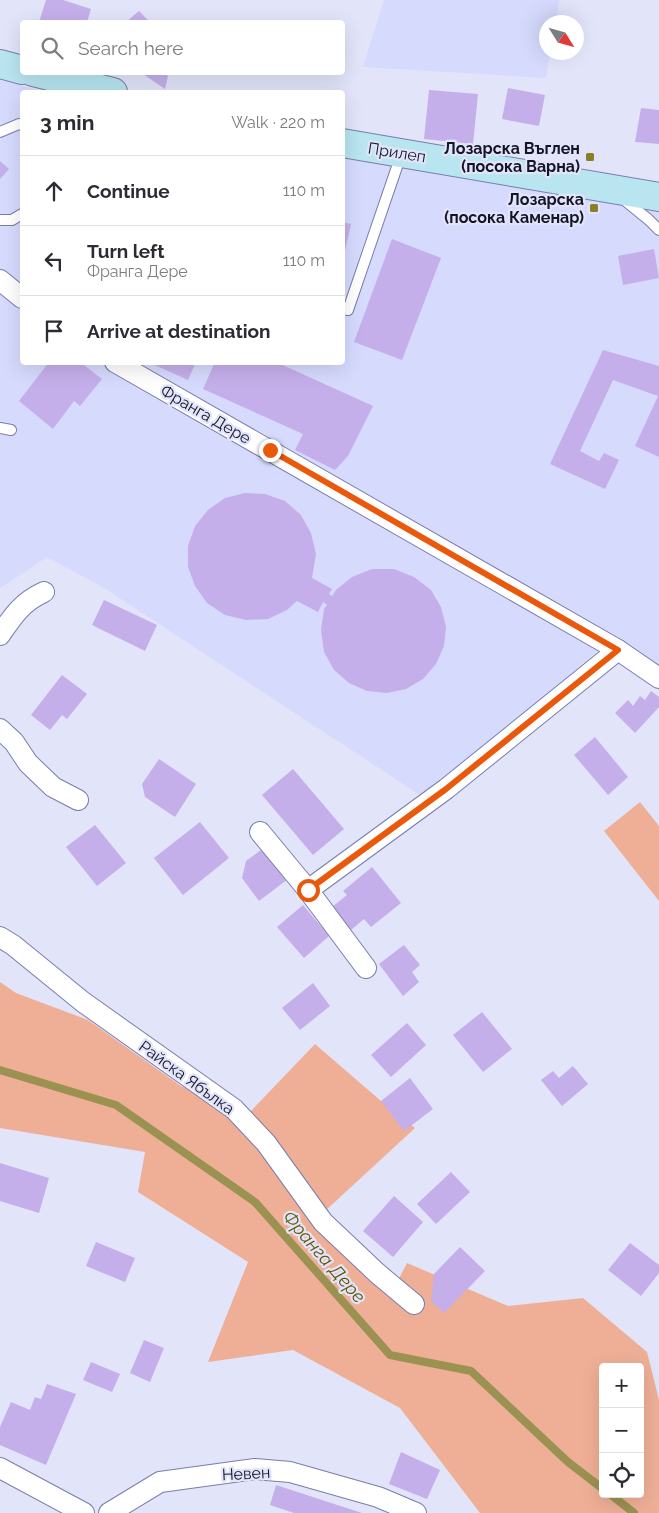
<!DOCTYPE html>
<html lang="en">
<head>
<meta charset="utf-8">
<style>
	:root { --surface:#fff; --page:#f7f7f7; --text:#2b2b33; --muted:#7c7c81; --line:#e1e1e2 }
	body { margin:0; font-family:Raleway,sans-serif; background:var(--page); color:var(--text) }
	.controls { position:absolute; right:15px; bottom:15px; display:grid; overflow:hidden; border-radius:5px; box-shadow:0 5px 20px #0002 }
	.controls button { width:45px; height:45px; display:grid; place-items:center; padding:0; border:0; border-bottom:1px solid var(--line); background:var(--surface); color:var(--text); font:25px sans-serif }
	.compass { position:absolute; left:539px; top:15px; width:45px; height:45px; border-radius:50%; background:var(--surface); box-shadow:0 5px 20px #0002; rotate:127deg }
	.stop { position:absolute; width:15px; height:15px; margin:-11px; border:4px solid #ea580c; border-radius:50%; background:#fff }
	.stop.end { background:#ea580c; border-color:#fff; box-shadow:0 1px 5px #0008 }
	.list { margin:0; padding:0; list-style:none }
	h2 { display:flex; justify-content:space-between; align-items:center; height:65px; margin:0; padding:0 20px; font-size:21px }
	h2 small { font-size:16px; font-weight:400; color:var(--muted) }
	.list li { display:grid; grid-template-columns:32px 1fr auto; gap:15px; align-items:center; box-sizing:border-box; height:70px; padding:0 20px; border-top:1px solid var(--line) }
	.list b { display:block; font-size:19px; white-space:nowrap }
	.list p { margin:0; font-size:16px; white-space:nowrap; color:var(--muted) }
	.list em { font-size:16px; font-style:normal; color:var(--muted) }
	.icon { flex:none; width:28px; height:28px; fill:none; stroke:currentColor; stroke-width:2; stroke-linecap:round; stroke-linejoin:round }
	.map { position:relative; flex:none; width:659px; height:1513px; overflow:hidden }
	.search { position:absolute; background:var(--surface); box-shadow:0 5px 20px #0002; left:20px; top:20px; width:325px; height:55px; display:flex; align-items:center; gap:12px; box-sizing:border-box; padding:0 18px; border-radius:5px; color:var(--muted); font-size:19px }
	.panel { position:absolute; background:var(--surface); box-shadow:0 5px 20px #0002; left:20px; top:90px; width:325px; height:275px; border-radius:5px }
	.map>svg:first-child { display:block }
	.built { fill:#d6dafd }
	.green { fill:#efaf97; fill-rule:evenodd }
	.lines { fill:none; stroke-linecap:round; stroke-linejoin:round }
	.stream { stroke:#9b9251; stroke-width:8 }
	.building { fill:#c5afeb }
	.lane-casing { stroke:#7a7dac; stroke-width:12 }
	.street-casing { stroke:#7a7dac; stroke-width:22 }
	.secondary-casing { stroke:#7a7dac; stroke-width:30 }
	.lane { stroke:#fff; stroke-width:10 }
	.street { stroke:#fff; stroke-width:20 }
	.secondary { stroke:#b8e5f0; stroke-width:28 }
	.route { stroke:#ea580c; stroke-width:6 }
	.poi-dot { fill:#8b7f26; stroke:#e2e4fa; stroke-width:2 }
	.labels { text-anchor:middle; stroke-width:4.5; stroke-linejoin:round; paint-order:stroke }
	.poi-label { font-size:16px; font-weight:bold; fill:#141527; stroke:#e2e4fa; text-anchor:end }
	.street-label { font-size:16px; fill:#141527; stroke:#e2e4fa }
	.water-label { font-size:18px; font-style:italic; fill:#5f5500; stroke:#e2e4fa }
</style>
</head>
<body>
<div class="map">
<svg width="659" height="1513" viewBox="0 0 659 1513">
	<rect width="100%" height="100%" fill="#e2e4fa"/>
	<g class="built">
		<polygon points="384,0 559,0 556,22 546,22 546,52 550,53 546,78 363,67"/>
		<polygon points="0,80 44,92 22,92 22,362 342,362 343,158 659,211 659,690 641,676 600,649 423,797 101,586 47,557 0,588"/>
	</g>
	<g class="green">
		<polygon points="640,802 659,826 659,901 604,831"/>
		<path d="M0,982l16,11 72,27 93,66 69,26 65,-68 66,57 34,27 -91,84 67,82 16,-31 101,43 75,-8 64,54 12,48v113h-179l-80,-105 -107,-58 -85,12 40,-100 -110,-70 7,-40 -145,-24zM603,1367h37v127h-37z"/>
	</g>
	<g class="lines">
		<g class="stream">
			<polyline points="0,1070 116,1105 255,1202 390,1355 471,1371 568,1462 603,1489"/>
			<polyline points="610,1494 634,1513"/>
		</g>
	</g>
	<g class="building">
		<polygon points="46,0 63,0 91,9 87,22 39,22"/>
		<polygon points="139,11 150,22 126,22"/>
		<polygon points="282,20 284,22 239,22 239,21"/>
		<polygon points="140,72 163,72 168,76 165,89"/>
		<polygon points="508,88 545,95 539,126 502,119"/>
		<polygon points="429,90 478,94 473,144 424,139"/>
		<polygon points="641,108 659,110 659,144 635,142"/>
		<polygon points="0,161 9,169 0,179"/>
		<polygon points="342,222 351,224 343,260 342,259"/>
		<polygon points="392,239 441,258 402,360 354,342"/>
		<polygon points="654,249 659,278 623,285 618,256"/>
		<polygon points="603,350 659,366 659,457 635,446 658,396 613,380 580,451 599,461 604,453 619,460 605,489 550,464"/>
		<polygon points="49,362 80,362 102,379 80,406 74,401 53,429 19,401"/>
		<polygon points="148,362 196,362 188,380"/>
		<polygon points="215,362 276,362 373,406 348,456 335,470 295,450 303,434 203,389"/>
		<polygon points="245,493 265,494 285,501 301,515 311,533 316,554 312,578 332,589 329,594 332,596 336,590 352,577 372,569 394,569 414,577 431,590 441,607 446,627 444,646 436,664 423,679 406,689 387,693 367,691 349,683 334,670 324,652 321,630 324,609 327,605 323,602 318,612 297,601 287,610 268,619 246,620 225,615 207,603 195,586 188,567 188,546 195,526 208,510 225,498"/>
		<polygon points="104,600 157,625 145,651 92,625"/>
		<polygon points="62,675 87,694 67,719 62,715 50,730 31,715"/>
		<polygon points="651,691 659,697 659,707 635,733 615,713 628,700 633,706 640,696 645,700"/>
		<polygon points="595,737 628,777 608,795 574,755"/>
		<polygon points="159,759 196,784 175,817 145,797 142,784"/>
		<polygon points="293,769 344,829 313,855 262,795"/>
		<polygon points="200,822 229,858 183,895 154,858"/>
		<polygon points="95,825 126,863 97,886 66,847"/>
		<polygon points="265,847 288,879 259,901 242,878 246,861"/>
		<polygon points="372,867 401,903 371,927 364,919 351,930 332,907 347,895 343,891"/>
		<polygon points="303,905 329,936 304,958 277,927"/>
		<polygon points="404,945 420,965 412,972 419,982 403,996 379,964"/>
		<polygon points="313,983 330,1006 300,1030 282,1008"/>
		<polygon points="482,1012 512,1049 483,1072 453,1035"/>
		<polygon points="407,1023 426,1045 391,1077 371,1055"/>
		<polygon points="573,1066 588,1084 562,1106 541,1080 553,1071 559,1078"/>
		<polygon points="410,1078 433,1109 404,1131 381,1101"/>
		<polygon points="0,1163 49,1178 39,1213 0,1201"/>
		<polygon points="451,1172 470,1192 436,1224 417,1204"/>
		<polygon points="394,1196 423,1222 393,1257 363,1231"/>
		<polygon points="96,1242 135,1258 125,1282 86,1266"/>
		<polygon points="630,1243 659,1265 659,1273 641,1296 608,1270"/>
		<polygon points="460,1247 485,1271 444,1313 431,1301 434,1274"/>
		<polygon points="144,1340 164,1348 150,1382 130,1373"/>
		<polygon points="91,1362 120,1374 112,1392 83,1380"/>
		<polygon points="47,1384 76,1394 46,1465 0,1445 0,1427 11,1402 30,1410 35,1397 41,1399"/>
		<polygon points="401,1452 440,1470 427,1499 389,1484"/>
		<polygon points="276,1485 362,1513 294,1513 270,1505"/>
	</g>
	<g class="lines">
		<g class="lane-casing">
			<g id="lane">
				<polyline points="0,132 19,124 22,125"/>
				<polyline points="622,198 649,220 659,230"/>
				<polyline points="0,220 12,220 22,214"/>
				<polyline points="342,309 348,310 401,155"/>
				<polyline points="0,428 11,430"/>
			</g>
		</g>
		<g class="street-casing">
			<g id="street">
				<polyline points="0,280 22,298"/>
				<polyline points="115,362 618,650 659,678"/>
				<path d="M0,635c13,-19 22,-33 44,-43"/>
				<polyline points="0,729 14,742 28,763 53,787 78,800"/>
				<polyline points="260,832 308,890 366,968"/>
				<polyline points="308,890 446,789 618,650"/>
				<polyline points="0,937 13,945 83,1002 234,1109 266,1143 323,1222 377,1273 414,1304"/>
				<polyline points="0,1468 84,1513"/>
				<polyline points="109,1513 160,1482 255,1469 290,1472 378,1497 416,1513"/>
			</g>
		</g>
		<g class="secondary-casing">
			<g id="secondary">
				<polyline points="0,64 22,70"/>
				<polyline points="33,72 113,92"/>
				<polyline points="342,143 659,197"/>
			</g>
		</g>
		<use href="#lane" class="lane"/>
		<use href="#street" class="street"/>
		<use href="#secondary" class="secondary"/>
	</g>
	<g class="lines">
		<polyline class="route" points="270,450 618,650 446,789 308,890"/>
	</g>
	<g class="poi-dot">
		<rect x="585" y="152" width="10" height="10" rx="2.5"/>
		<rect x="589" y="203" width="10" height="10" rx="2.5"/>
	</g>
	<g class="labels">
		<g class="poi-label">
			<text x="580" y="154">Лозарска Въглен<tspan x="580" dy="18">(посока Варна)</tspan></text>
			<text x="584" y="205">Лозарска<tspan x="584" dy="18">(посока Каменар)</tspan></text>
		</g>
		<g class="street-label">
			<text transform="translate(397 152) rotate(9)" y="6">Прилеп</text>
			<text transform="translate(206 414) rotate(30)" y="6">Франга Дере</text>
			<text transform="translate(187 1077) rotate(36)" y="6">Райска Ябълка</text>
			<text transform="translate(246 1473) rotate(-3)" y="6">Невен</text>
		</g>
		<g class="water-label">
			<text transform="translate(324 1257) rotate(49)" y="6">Франга Дере</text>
		</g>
	</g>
</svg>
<div class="controls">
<button>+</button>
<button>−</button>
<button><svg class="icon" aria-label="locate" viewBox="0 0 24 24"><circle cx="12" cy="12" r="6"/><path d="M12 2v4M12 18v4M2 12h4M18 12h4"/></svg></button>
</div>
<svg class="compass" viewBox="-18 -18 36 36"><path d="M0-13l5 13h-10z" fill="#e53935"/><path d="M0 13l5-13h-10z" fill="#7c7c81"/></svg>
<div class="stop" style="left:308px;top:890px"></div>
<div class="stop end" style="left:270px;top:450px"></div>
<div class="search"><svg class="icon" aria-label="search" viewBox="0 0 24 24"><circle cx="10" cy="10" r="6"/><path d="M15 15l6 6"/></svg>Search here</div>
<section class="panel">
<h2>3 min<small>Walk · 220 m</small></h2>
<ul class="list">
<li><svg class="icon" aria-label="ahead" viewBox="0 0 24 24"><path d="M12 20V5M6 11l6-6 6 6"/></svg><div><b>Continue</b></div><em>110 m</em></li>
<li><svg class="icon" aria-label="left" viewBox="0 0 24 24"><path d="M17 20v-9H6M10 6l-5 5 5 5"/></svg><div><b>Turn left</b><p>Франга Дере</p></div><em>110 m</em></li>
<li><svg class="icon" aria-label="arrive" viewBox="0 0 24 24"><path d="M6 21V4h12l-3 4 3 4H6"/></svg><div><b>Arrive at destination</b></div></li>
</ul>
</section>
</div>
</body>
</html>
